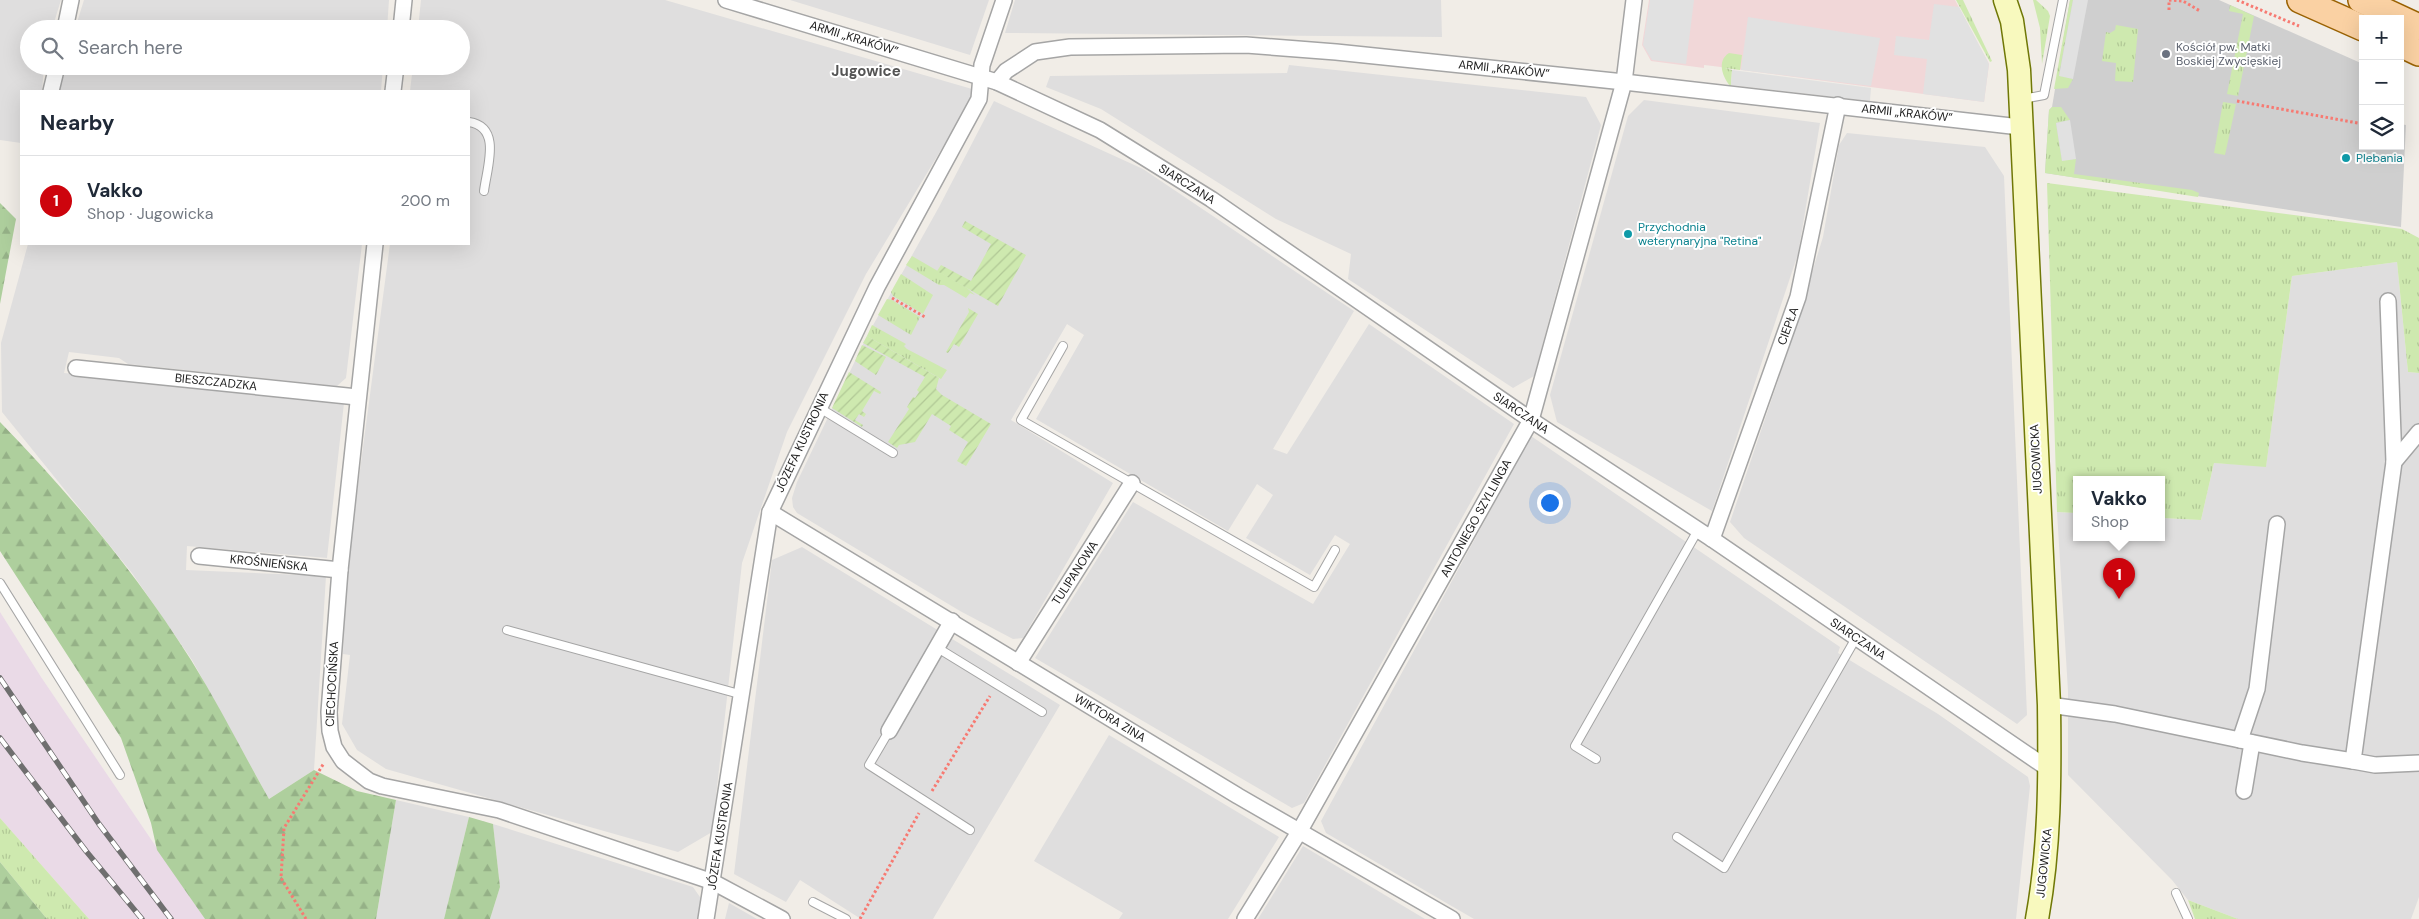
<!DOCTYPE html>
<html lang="en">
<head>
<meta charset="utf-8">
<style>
	:root { --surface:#fff; --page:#f2f2f3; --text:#1f2937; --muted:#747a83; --line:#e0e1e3; --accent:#cd040d }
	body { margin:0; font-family:"DM Sans",sans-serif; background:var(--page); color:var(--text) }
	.controls { position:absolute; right:15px; top:15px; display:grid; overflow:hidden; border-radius:0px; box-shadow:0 5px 20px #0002 }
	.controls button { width:45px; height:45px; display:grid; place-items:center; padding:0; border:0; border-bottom:1px solid var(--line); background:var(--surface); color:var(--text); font:25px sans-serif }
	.you { position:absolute; left:1549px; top:502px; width:18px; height:18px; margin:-12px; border:4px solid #fff; border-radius:50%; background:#1a73e8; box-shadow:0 0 0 8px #1a73e833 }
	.badge { display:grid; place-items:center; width:32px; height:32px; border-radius:50%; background:var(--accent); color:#fff; font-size:16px; font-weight:700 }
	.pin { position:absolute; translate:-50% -41px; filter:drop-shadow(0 1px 2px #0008) }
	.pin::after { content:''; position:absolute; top:26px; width:18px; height:15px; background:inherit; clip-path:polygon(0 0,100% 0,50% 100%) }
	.popup { position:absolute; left:2073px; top:476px; width:92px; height:65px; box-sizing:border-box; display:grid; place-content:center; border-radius:0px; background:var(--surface); filter:drop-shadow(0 1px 4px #0005); font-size:16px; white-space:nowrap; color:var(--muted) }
	.popup b { font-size:19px; color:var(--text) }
	.popup::after { content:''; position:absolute; left:50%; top:100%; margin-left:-10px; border:10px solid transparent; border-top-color:var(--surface) }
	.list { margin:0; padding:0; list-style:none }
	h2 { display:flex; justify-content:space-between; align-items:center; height:65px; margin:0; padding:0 20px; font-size:21px }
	h2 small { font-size:16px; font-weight:400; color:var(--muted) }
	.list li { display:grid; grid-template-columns:32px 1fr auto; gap:15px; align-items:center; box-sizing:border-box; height:90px; padding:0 20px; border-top:1px solid var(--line) }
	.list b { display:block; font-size:19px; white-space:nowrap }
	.list p { margin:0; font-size:16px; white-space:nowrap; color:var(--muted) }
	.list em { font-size:16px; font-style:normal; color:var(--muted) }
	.icon { flex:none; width:28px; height:28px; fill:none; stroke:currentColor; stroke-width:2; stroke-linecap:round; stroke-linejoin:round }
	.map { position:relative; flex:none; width:2419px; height:919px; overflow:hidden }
	.search { position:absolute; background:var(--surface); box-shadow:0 5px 20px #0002; left:20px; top:20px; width:450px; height:55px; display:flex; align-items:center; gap:12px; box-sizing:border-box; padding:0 18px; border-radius:28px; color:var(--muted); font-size:19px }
	.panel { position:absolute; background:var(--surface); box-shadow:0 5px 20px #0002; left:20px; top:90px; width:450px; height:155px; border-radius:0px }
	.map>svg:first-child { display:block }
	.residential { fill:#dfdede }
	.commercial { fill:#f1d7d8 }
	.religious { fill:#cfcfcf }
	.railway { fill:#eadae7 }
	.grass { fill:url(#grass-tufts) }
	.forest { fill:url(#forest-firs) }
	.garden { fill:url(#garden-furrows) }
	.parking { fill:#e1e1e1 }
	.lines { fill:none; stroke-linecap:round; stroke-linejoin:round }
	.lane-casing { stroke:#a5a5a5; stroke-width:10 }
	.street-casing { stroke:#a5a5a5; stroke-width:18 }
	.secondary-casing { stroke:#707807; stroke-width:25 }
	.primary-casing { stroke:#9a6203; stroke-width:28 }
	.path { stroke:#f77a72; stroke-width:3; stroke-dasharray:2.5 2.5; stroke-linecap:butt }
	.lane { stroke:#fff; stroke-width:8 }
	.street { stroke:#fff; stroke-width:15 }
	.secondary { stroke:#f8f9be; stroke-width:22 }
	.primary { stroke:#fad1a3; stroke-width:25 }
	.rail-casing { stroke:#6f6f6f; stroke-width:5.5 }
	.rail { stroke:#fff; stroke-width:4; stroke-dasharray:11; stroke-linecap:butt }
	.worship-dot { fill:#6b7280; stroke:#fff; stroke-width:2 }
	.culture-dot { fill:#0f9aa8; stroke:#fff; stroke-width:2 }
	.labels { text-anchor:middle; stroke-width:4; stroke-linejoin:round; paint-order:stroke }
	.street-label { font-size:12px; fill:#212121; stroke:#fff }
	.worship-label { font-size:12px; fill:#5b616d; stroke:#fff; text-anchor:start }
	.culture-label { font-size:12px; fill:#0d838f; stroke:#fff; text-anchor:start }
	.quarter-label { font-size:15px; font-weight:bold; fill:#545454; stroke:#fff }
</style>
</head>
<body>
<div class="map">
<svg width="2419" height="919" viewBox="0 0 2419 919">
	<defs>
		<pattern id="grass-tufts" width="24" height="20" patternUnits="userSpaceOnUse" patternTransform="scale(1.25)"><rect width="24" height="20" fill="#cee9af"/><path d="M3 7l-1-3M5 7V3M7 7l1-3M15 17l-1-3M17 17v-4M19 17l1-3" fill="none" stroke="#b1c896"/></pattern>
		<pattern id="forest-firs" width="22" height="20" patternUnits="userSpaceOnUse" patternTransform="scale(1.25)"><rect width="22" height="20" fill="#aecf9d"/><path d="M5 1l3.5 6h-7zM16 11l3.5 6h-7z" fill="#95b187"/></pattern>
		<pattern id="garden-furrows" width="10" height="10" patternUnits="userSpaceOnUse" patternTransform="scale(1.25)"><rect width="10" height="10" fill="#cee9af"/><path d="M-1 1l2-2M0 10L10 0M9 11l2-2" fill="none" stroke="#b1c896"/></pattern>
	</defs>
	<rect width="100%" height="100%" fill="#f1ede7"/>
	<g class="residential">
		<polygon points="0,0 61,0 52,29 29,29 29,66 44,66 42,91 21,91 21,143 0,140"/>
		<polygon points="84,0 389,0 387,29 75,29"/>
		<polygon points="421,0 665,0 972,89 970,102 866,274 787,432 742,563 712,832 678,852 386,769 357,750 342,724 350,655 343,654 345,583 390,244 469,244 469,91 410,91 413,66 461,66 461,29 418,29"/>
		<polygon points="790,0 989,0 970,55"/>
		<polygon points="1015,0 1441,0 1442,37 1005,33"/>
		<polygon points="1289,65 1586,97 1601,125 1534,376 1513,388 1348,279 1351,254 1276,219 1101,109 1046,87 1050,76 1287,73"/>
		<polygon points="65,66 383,66 381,91 58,91"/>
		<polygon points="1644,100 1820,123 1798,254 1712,511 1557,422 1550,395 1628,116"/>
		<polygon points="994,101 1143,169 1354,311 1273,449 1287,454 1369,324 1514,424 1304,803 1292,808 1035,658 1133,502 1313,604 1350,544 1335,535 1310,575 1246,538 1273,495 1257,484 1228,531 1036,419 1084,335 1067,324 1011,420 1113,483 1023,638 1013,639 960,611 797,513 793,507 792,498 797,482 867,336 939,207"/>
		<polygon points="1847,133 1985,147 2004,176 2027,715 2017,724 1744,538 1730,522 1784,363 1823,237 1839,145"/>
		<polygon points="28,244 362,244 346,378 337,386 128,364 119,358 69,352 64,373 344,403 327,558 187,546 186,570 326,576 314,770 269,799 192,660 132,573 2,412 1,343"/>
		<polygon points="2397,262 2408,372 2419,373 2419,897 2411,919 2238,919 2188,900 2172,880 2068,775 2068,691 2057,512 2076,513 2076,538 2162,538 2162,518 2201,520 2214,463 2266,466 2292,276"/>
		<polygon points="1531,436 1840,647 1838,653 1938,714 2028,777 2030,786 2016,919 1474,919 1326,833 1321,821"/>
		<polygon points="802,547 1060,705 933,919 861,919 800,880 786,902 734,874 772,560"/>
		<polygon points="1109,735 1279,837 1228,919 1119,919 1123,913 1034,861"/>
		<polygon points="396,800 469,817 444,919 376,919"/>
		<polygon points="493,824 693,887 702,900 698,919 490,919 500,887"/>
		<polygon points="1303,846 1425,919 1258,919"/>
		<polygon points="729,903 757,919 725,919"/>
	</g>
	<polygon class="commercial" points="1649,0 1955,0 1989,64 1984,102 1713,66 1704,65 1704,68 1651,61 1642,45"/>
	<polygon class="religious" points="2070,0 2219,0 2363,64 2363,146 2400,146 2400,124 2406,125 2401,227 2045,173 2049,110 2052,107"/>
	<polygon class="railway" points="0,612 41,677 205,919 89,919 0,818"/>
	<g class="grass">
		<polygon points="1956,0 1963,0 1992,61 1990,62"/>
		<polygon points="2033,0 2036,0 2048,11 2050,16 2042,64 2040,28"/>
		<polygon points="2070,0 2073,0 2059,75 2073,79 2068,88 2054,89"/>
		<polygon points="2230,5 2254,16 2238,96 2227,94 2243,14 2229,11"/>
		<polygon points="2116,25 2138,29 2133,82 2115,81 2116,63 2102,61 2106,32 2110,33 2115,30"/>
		<path d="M1729,53l13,2 -2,15 -15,-2 7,2 -1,17c-8,-9 -15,-26 -2,-34z"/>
		<polygon points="2223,102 2236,104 2225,155 2214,153"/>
		<polygon points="2052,107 2061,107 2070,120 2056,123 2062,160 2076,159 2074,174 2192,190 2199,193 2198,197 2045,173 2049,110"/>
		<polygon points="2047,183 2402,229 2419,238 2419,373 2408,372 2397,262 2292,276 2266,467 2214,463 2201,520 2162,518 2162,480 2076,480 2076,513 2057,512"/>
		<polygon points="912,256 967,288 975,295 970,293 966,298 944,285 939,285 906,265"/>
		<polygon points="901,274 933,295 923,314 893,296 891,292"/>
		<polygon points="887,299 892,300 920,317 911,335 878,315"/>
		<polygon points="872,325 906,344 904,346 907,349 947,370 941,379 867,336"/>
		<polygon points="0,818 89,919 47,919 0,862"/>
		<polygon points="2188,900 2238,919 2195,919"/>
	</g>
	<g class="forest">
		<polygon points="0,203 16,219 0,304"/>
		<path d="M0,422c71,73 137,152 191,238 28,45 52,93 78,139l45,-29 43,21 39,9 -20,119h-171l-48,-69 -6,-27 -30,-85 -121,-187z"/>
		<polygon points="469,817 493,824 500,887 490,919 444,919"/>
		<polygon points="0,862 47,919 0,919"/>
	</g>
	<g class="garden">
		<polygon points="965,221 1026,255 998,306 937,271 941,265 971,281 991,244 962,227"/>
		<polygon points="968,308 978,314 959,347 954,344 948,353 946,352 969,312"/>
		<polygon points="867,336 939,378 936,389 942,395 991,424 966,466 957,461 968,442 949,430 951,426 932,414 915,442 899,445 897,448 888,442 909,409 907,407 913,397 915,398 919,392 917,390 925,377 863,343"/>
		<polygon points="862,345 886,357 876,375 855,361"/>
		<polygon points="849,372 881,392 880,394 874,391 862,411 866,414 864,417 859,414 855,420 863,425 862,427 832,408"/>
	</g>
	<g class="parking">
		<polygon points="1650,0 1694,0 1686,64 1652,60 1643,45"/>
		<polygon points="2073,0 2088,0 2073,79 2059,76"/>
		<polygon points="1934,4 1959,7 1989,64 1984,102 1923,94 1927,59 1894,55 1896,36 1929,40"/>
		<polygon points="1748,17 1880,38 1871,86 1741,70"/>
		<polygon points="1732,70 1871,88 1870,101 1731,85"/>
		<polygon points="2070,120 2076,159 2062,161 2056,123"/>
	</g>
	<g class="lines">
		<g class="lane-casing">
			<g id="lane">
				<polyline points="2023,99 2044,95 2063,0"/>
				<path d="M469,122c33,5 18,45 15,69"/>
				<polyline points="1063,346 1021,420 1314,587 1335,550"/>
				<polyline points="818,407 893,453"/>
				<polyline points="0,583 120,775"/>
				<polyline points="507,630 743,695"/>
				<polyline points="936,647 1042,712"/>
				<polyline points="889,731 869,765 970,830"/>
				<polyline points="1596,759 1575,746 1698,530"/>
				<polyline points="1677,837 1724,868 1856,638"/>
				<polyline points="2176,893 2188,919"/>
				<polyline points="813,902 846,919"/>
			</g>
		</g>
		<g class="street-casing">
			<g id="street">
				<polyline points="726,0 997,82 1100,130 1211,199 1531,420 1712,539 2050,770"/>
				<polyline points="65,29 71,0"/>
				<polyline points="401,29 404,0"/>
				<polyline points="997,82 1006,71 1035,52 1070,47 1246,45 1336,52 1624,82 2020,127"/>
				<polyline points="51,91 57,66"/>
				<polyline points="393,91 396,66"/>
				<polyline points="375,244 340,570 329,712 330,731 334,747 343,761 369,781 382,786 499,810 713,882 782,919"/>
				<polyline points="2388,301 2394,462"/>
				<polyline points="76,368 357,397"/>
				<polyline points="2419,432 2394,462 2353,761 2375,765 2419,763"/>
				<polyline points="770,512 1238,796 1452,919"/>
				<polyline points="2277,524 2257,689 2240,740 2302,753 2353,761"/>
				<polyline points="1712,539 1798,297 1838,105"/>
				<polyline points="199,556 340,570"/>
				<polyline points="1018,663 1132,483"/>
				<polyline points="2049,705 2115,714 2240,740"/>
				<polyline points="889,731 952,621"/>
				<polyline points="2244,791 2252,743"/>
				<polyline points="706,919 770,512 877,287 979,99 982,65 1004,0"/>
				<polyline points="1245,919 1299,832 1531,420 1624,82 1634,0"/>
			</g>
		</g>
		<g class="secondary-casing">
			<path id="secondary" d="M2005,0l7,21 7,49 30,635c1,72 1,143 -12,214"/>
		</g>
		<g class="primary-casing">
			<g id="primary">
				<polyline points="2300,0 2363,28"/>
				<polyline points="2361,0 2419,27"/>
				<polyline points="2400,44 2419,53"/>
			</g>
		</g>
		<g class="path">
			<polyline points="2169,0 2183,1 2200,11"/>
			<polyline points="2237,0 2299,26"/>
			<polyline points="2169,10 2169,0"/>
			<polyline points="2237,101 2363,124"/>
			<polyline points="892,298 925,317"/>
			<polyline points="932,791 990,696"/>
			<polyline points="306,919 281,878 284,828 324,763"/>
			<polyline points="860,919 919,813"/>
		</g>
		<use href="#lane" class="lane"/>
		<use href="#street" class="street"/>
		<use href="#secondary" class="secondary"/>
		<use href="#primary" class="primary"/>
		<g class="rail-casing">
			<g id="rail">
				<polyline points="0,678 99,824 171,919"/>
				<polyline points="0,738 86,851 142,919"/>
			</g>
		</g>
		<use href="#rail" class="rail"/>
	</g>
	<circle class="worship-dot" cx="2166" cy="54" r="5"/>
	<g class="culture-dot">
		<circle cx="2346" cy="158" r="5"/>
		<circle cx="1628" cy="234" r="5"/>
	</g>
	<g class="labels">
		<g class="street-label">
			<text transform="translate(854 38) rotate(17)" y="4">ARMII „KRAKÓW”</text>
			<text transform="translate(1504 69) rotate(6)" y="4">ARMII „KRAKÓW”</text>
			<text transform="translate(1907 113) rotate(6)" y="4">ARMII „KRAKÓW”</text>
			<text transform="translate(1187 184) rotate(32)" y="4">SIARCZANA</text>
			<text transform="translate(1788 326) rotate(-70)" y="4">CIEPŁA</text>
			<text transform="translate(216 382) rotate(6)" y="4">BIESZCZADZKA</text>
			<text transform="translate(1521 413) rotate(34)" y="4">SIARCZANA</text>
			<text transform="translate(802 442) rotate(-65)" y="4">JÓZEFA KUSTRONIA</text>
			<text transform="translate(2036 459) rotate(-93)" y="4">JUGOWICKA</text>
			<text transform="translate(1476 518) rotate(-61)" y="4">ANTONIEGO SZYLLINGA</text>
			<text transform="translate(269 563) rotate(6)" y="4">KROŚNIEŃSKA</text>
			<text transform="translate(1075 573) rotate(-57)" y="4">TULIPANOWA</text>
			<text transform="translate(1858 639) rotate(34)" y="4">SIARCZANA</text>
			<text transform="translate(332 684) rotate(-87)" y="4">CIECHOCIŃSKA</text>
			<text transform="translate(1110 718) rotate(31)" y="4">WIKTORA ZINA</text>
			<text transform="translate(720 836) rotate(-81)" y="4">JÓZEFA KUSTRONIA</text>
			<text transform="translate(2044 863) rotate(-84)" y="4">JUGOWICKA</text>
		</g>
		<g class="worship-label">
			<text x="2176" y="51">Kościół pw. Matki<tspan x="2176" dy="14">Boskiej Zwycięskiej</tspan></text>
		</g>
		<g class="culture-label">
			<text x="2356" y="162">Plebania</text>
			<text x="1638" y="231">Przychodnia<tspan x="1638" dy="14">weterynaryjna "Retina"</tspan></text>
		</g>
		<g class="quarter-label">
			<text x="866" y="76">Jugowice</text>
		</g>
	</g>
</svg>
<div class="controls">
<button>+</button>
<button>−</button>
<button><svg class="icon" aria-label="layers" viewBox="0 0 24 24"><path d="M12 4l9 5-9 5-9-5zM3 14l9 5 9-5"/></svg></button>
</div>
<div class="you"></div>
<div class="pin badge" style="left:2119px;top:599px">1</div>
<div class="popup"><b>Vakko</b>Shop</div>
<div class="search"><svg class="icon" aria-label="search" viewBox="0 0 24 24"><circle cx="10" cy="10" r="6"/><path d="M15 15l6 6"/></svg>Search here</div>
<section class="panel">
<h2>Nearby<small></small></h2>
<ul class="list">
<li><span class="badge">1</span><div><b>Vakko</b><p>Shop · Jugowicka</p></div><em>200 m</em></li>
</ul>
</section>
</div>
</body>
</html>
